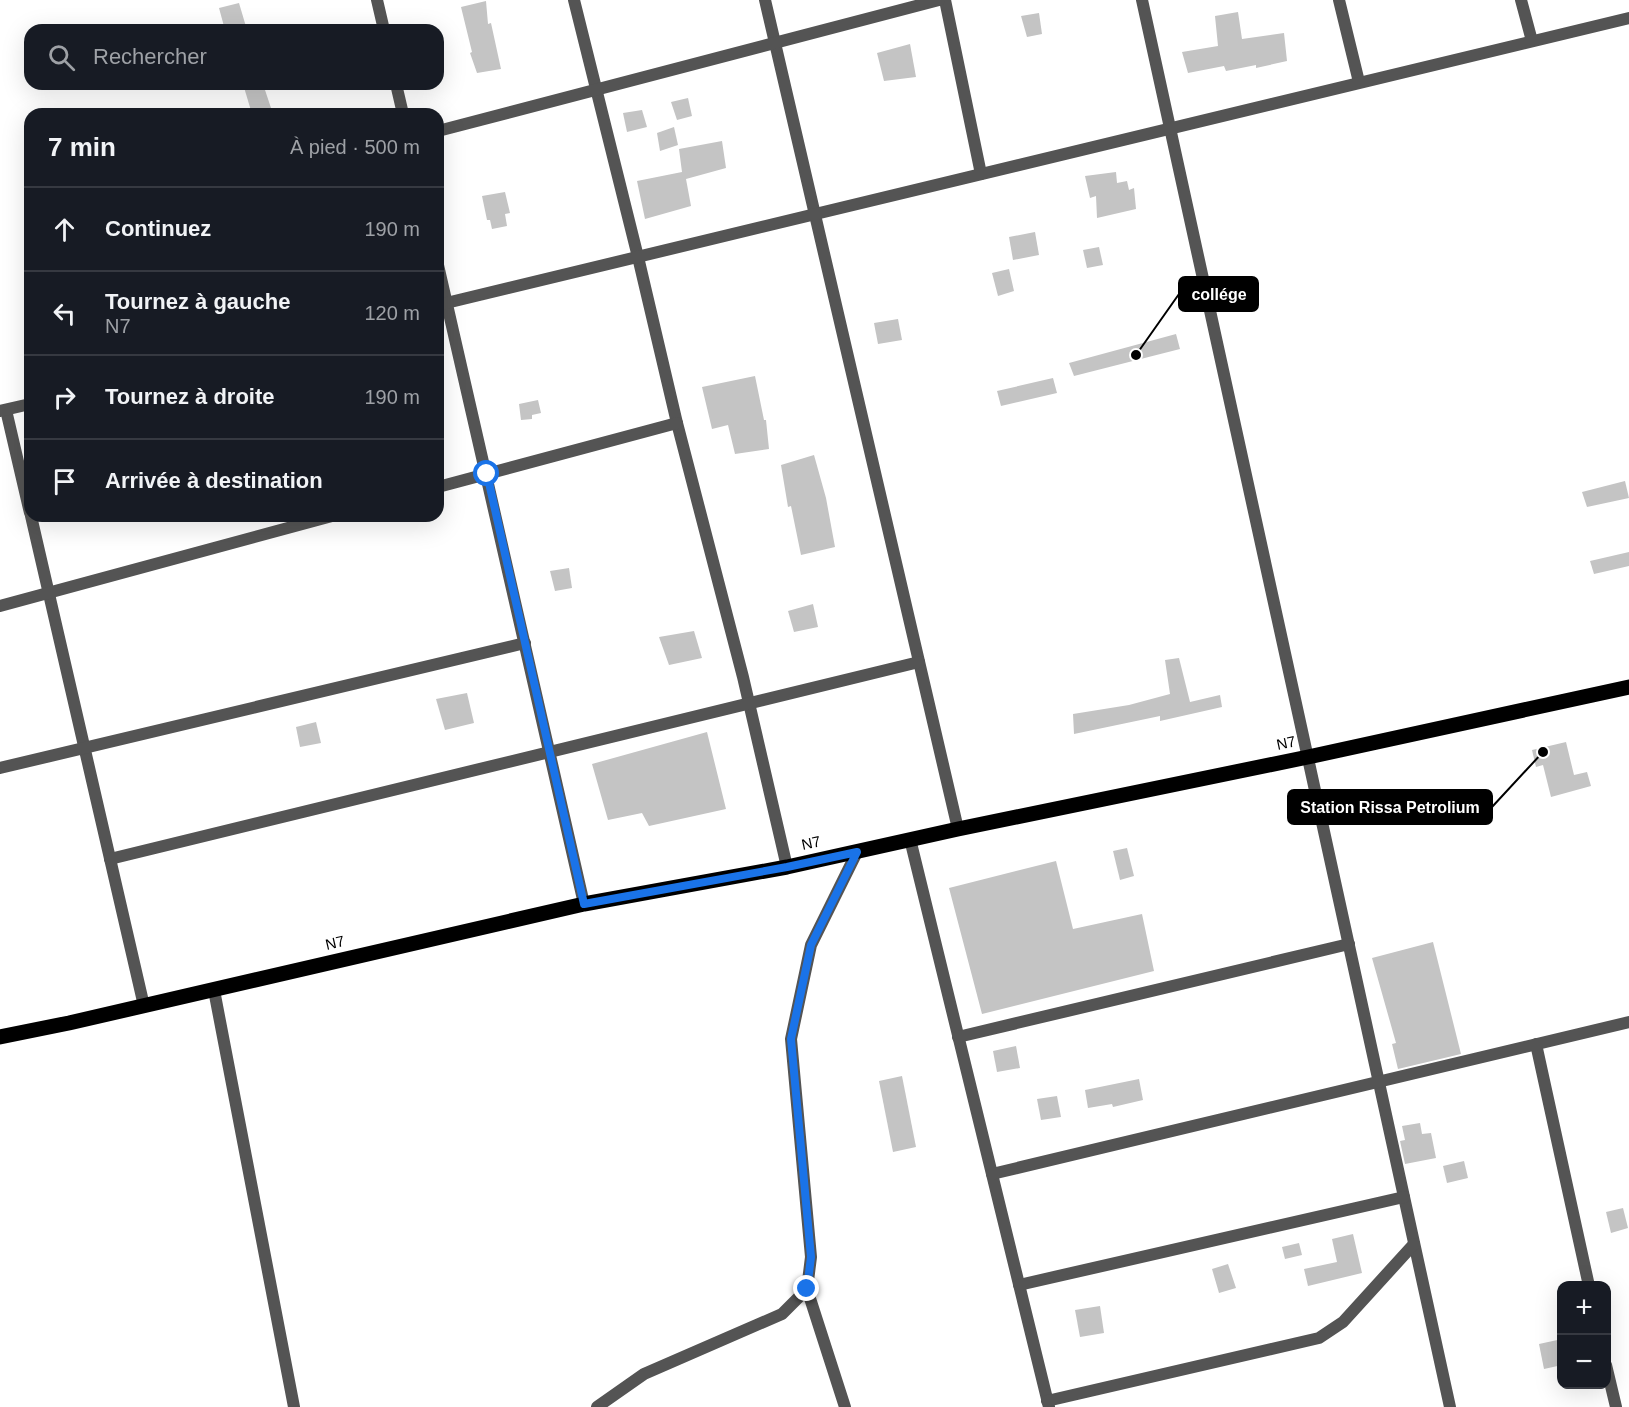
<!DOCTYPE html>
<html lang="fr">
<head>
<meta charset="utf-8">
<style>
	:root { --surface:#171b24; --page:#20242c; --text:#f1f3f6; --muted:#9ea1a6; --line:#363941 }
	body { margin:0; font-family:Arial,sans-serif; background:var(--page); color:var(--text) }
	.controls { position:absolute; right:18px; bottom:18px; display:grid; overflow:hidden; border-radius:12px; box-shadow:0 6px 24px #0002 }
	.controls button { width:54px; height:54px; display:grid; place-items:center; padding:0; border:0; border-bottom:2px solid var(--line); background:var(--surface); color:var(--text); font:30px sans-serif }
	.stop { position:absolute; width:18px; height:18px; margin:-14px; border:4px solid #1a73e8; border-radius:50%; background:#fff }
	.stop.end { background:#1a73e8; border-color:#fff; box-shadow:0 2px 6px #0008 }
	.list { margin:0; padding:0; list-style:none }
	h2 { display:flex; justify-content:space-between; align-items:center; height:78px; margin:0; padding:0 24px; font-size:26px }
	h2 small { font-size:20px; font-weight:400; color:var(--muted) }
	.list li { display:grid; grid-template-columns:39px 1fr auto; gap:18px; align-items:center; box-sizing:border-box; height:84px; padding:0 24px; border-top:2px solid var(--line) }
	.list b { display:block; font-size:22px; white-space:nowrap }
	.list p { margin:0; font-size:20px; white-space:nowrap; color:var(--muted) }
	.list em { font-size:20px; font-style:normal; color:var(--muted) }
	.icon { flex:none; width:33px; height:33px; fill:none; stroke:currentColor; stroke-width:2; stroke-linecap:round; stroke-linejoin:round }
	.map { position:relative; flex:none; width:1629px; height:1407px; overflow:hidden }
	.search { position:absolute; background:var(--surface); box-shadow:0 6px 24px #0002; left:24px; top:24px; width:420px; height:66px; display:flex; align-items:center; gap:15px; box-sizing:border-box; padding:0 21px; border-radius:18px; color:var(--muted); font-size:22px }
	.panel { position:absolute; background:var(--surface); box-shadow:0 6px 24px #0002; left:24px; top:108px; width:420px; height:414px; border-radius:18px }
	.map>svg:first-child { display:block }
	.building { fill:#c4c4c4 }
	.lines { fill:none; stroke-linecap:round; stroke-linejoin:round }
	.street { stroke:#545454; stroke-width:12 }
	.primary { stroke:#000; stroke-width:15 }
	.route { stroke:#1a73e8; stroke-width:8 }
	.labels { text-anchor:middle; stroke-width:6; stroke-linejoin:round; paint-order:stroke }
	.street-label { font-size:15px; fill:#000; stroke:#fff }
	.leader { fill:none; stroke:#000; stroke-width:2 }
	.callout-dot { fill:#000; stroke:#fff; stroke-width:2 }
	.callout { fill:#000; stroke:#000; stroke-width:2 }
	.callout-label { font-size:16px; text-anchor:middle; font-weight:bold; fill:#fff }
</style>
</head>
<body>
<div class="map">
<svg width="1629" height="1407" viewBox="0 0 1629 1407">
	<rect width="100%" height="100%" fill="#fff"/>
	<g class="building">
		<polygon points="486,1 488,24 491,23 501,69 477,73 470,53 472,52 461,7"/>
		<polygon points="239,3 247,30 225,30 219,8"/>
		<polygon points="1238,12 1242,39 1284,33 1287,61 1256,68 1256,65 1226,71 1224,66 1188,73 1182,52 1218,46 1215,16"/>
		<polygon points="1039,13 1042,34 1027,37 1021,16"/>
		<polygon points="910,44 916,77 884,81 877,53"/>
		<polygon points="243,84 263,84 273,114 252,114"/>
		<polygon points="688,98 692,116 677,120 671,102"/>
		<polygon points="642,110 647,127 627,132 623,113"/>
		<polygon points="674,127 678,145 660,151 657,133"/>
		<polygon points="722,141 726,168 686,179 691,206 645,219 637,181 682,172 679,149"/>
		<polygon points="1116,172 1117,183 1127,181 1129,190 1134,188 1136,209 1097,218 1096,196 1090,198 1085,176"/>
		<polygon points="505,192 510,213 505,214 507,226 492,229 490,220 487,220 482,196"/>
		<polygon points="1035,232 1039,255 1013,260 1009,237"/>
		<polygon points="1099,247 1103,265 1087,268 1083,250"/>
		<polygon points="1009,269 1014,291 998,296 992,273"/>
		<polygon points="898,319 902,340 878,344 874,323"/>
		<polygon points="1176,334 1180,349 1074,376 1069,363"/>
		<polygon points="755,376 764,420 766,420 769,449 735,454 728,425 712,429 702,387"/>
		<polygon points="1053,378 1057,393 1001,406 997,391"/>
		<polygon points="538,400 541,413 532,415 532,419 521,420 519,404"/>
		<polygon points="814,455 826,498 835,547 801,555 791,506 788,507 781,465"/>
		<polygon points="1625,481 1629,498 1587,507 1582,492"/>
		<polygon points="1629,552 1629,566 1594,574 1590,561"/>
		<polygon points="569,568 572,588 555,591 550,571"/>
		<polygon points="813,604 818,627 794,632 788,611"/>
		<polygon points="694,631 702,658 669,665 659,637"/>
		<polygon points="1179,658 1190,702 1220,695 1222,707 1160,721 1160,716 1074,734 1073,714 1129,705 1170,694 1165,660"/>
		<polygon points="467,693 474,723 445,730 436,699"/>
		<polygon points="316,722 321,743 300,747 296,727"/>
		<polygon points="707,732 726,809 649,826 642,813 608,820 592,764"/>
		<polygon points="1566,742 1574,775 1587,772 1591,786 1551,797 1543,765 1536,767 1532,750"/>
		<polygon points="1127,848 1134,876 1120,880 1113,851"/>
		<polygon points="1056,861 1073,929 1142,914 1154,971 982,1014 949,888"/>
		<polygon points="1433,942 1461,1054 1398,1069 1392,1044 1396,1043 1372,958"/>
		<polygon points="1016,1046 1020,1068 997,1072 993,1051"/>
		<polygon points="902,1076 916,1147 893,1152 879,1081"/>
		<polygon points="1139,1079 1143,1100 1113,1107 1112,1104 1088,1108 1085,1090"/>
		<polygon points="1057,1096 1061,1117 1041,1120 1037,1099"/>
		<polygon points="1420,1123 1422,1134 1431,1133 1436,1158 1405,1164 1400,1141 1405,1140 1402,1126"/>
		<polygon points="1464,1161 1468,1178 1447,1183 1443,1166"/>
		<polygon points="1623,1208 1628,1228 1611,1233 1606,1212"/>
		<polygon points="1353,1234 1362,1273 1308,1286 1304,1269 1337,1262 1332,1239"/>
		<polygon points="1299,1243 1302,1255 1285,1259 1282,1247"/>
		<polygon points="1228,1264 1236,1288 1219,1293 1212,1269"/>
		<polygon points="1100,1306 1104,1333 1080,1337 1075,1310"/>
		<polygon points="1562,1339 1562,1365 1544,1369 1539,1344"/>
	</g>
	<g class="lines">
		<g class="street">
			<polyline points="377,0 384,30"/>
			<polyline points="574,0 638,257 677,423 743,677 787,867"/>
			<polyline points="765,0 958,829"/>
			<polyline points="945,0 981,174"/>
			<polyline points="1142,0 1450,1407"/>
			<polyline points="1339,0 1359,82"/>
			<polyline points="1521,0 1532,41"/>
			<polyline points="396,84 403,114"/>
			<polyline points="438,131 939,0"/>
			<polyline points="438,265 584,904"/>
			<polyline points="438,305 1629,18"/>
			<polyline points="6,410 30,513"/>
			<polyline points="0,411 30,404"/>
			<polyline points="438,487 677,423"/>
			<polyline points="31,516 144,1006"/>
			<polyline points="0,606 332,516"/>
			<polyline points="0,768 525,643"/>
			<polyline points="910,839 1049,1407"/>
			<polyline points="110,859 919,662"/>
			<polyline points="214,990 294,1407"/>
			<polyline points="958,1037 1349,944"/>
			<polyline points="1536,1044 1589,1286"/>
			<polyline points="992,1174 1629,1022"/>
			<polyline points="1019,1285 1404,1197"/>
			<polyline points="807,1289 845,1407"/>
			<polyline points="1606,1365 1616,1407"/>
			<polyline points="1047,1401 1319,1338 1343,1322 1414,1244"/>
			<polyline points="597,1407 644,1374 782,1314 807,1289 811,1257 791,1039 811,945 857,852"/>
		</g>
		<polyline class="primary" points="0,1037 69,1023 584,904 787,867 958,829 1308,757 1629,687"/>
	</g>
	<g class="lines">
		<polyline class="route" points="487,474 584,904 787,867 857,852 811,945 791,1039 811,1257 807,1289"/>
	</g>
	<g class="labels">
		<g class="street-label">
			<text transform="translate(1286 743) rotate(-12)" y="5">N7</text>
			<text transform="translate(811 843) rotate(-12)" y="5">N7</text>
			<text transform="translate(335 943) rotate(-13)" y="5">N7</text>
		</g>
	</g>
	<path class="leader" d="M1136 355L1179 294M1543 752L1492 807"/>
	<g class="callout-dot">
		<circle cx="1136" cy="355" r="6"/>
		<circle cx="1543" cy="752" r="6"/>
	</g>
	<g class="callout">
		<rect x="1179" y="277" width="79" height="34" rx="6"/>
		<rect x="1288" y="790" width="204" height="34" rx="6"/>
	</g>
	<g class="callout-label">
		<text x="1219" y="300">collége</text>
		<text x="1390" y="813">Station Rissa Petrolium</text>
	</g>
</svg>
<div class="controls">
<button>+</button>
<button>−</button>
</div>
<div class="stop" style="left:487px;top:474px"></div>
<div class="stop end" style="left:807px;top:1289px"></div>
<div class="search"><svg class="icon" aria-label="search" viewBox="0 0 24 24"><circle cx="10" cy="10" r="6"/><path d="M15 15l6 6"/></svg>Rechercher</div>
<section class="panel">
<h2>7 min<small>À pied · 500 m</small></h2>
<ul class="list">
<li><svg class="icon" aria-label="ahead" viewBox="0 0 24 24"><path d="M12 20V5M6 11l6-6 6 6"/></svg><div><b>Continuez</b></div><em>190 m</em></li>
<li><svg class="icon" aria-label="left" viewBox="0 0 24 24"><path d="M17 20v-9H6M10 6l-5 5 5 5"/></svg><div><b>Tournez à gauche</b><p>N7</p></div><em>120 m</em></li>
<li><svg class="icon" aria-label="right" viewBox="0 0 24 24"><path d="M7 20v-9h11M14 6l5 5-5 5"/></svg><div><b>Tournez à droite</b></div><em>190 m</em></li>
<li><svg class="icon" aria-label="arrive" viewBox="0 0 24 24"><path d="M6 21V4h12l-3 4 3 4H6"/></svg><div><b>Arrivée à destination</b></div></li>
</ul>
</section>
</div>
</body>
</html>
